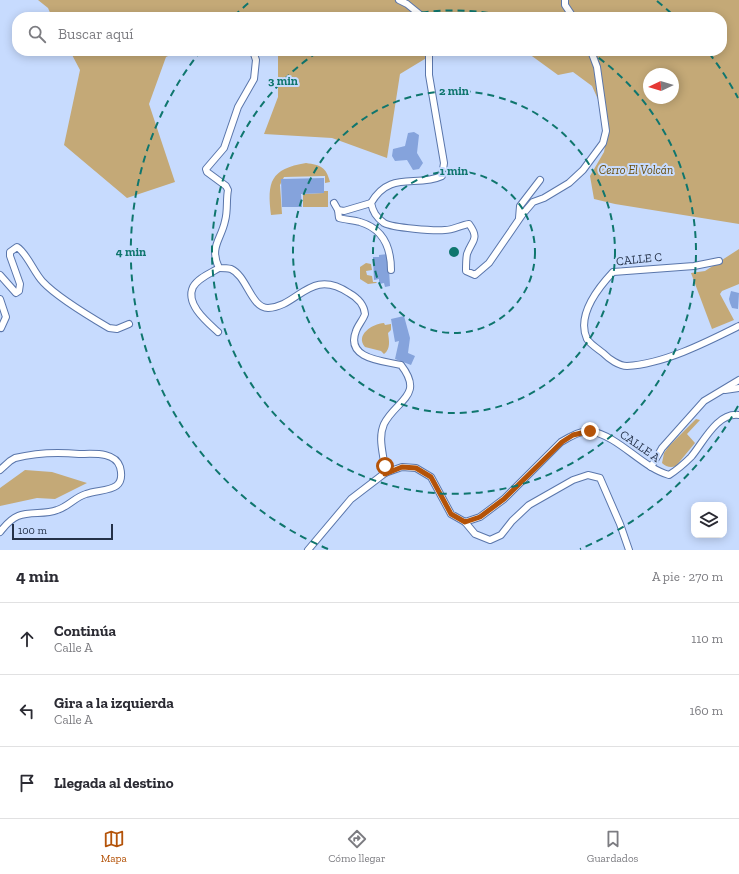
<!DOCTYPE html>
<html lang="es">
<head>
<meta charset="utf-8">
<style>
	:root { --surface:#fff; --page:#f7f7f7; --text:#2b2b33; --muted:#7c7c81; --line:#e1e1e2; --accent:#b45309 }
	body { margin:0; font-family:"Zilla Slab",serif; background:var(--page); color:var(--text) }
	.controls { position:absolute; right:12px; bottom:12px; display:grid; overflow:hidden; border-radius:8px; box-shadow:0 2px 10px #0003 }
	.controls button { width:36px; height:36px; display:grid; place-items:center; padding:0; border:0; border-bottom:1px solid var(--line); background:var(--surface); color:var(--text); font:20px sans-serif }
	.compass { position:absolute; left:643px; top:68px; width:36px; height:36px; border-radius:50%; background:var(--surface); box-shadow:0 2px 10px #0003; rotate:266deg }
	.scale { position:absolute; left:12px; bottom:10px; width:101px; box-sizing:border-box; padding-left:4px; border:2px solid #243148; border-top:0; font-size:11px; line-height:14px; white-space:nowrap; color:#243148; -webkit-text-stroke:3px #c7dbfe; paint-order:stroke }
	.stop { position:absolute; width:12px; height:12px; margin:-9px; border:3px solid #b45309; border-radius:50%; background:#fff }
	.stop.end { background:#b45309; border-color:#fff; box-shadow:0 1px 4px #0008 }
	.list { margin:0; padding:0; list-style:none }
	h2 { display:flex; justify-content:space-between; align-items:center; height:52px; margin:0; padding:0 16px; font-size:17px }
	h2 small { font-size:13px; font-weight:400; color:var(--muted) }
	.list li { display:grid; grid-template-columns:26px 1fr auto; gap:12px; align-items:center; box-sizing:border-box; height:72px; padding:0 16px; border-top:1px solid var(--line) }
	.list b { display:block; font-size:15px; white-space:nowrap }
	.list p { margin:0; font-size:13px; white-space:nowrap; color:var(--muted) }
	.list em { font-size:13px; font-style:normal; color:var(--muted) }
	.icon { flex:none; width:22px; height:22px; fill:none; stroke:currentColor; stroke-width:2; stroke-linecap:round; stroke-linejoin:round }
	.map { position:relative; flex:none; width:739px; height:550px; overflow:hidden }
	.search { position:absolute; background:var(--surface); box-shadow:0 2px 10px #0003; left:12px; right:12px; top:12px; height:44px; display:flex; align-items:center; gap:10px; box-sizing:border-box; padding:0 14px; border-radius:16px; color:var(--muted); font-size:15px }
	.sheet { height:268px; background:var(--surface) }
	nav { display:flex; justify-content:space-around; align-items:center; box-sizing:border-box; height:56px; border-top:1px solid var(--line); background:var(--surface); font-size:11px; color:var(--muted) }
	nav a { display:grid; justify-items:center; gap:2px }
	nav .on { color:var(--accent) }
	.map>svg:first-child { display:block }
	.green { fill:#c4a977; fill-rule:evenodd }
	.building { fill:#85a3dc }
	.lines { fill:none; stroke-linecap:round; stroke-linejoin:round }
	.street-casing { stroke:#5a76ab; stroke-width:8 }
	.street { stroke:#fff; stroke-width:6 }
	.route { stroke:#b45309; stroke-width:5 }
	.ring { fill:none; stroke:#0f766e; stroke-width:2; stroke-dasharray:7 5 }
	.labels { text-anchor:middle; stroke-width:4; stroke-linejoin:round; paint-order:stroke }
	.park-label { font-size:12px; font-style:italic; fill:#694d0a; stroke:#c7dbfe }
	.street-label { font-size:12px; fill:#243148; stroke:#c7dbfe }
	.centre { fill:#0f766e; stroke:#c7dbfe; stroke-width:2 }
	.ring-label { font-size:12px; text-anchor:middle; font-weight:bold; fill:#0f766e; stroke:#c7dbfe; stroke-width:4; stroke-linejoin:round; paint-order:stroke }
</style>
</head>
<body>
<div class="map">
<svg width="739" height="550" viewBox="0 0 739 550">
	<rect width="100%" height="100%" fill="#c7dbfe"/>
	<g class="green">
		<path d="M38,0h701v224l-124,-20 -21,-5 -4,-23 14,-24 5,-28 -17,-38 -19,-14 -15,3 -33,-24h197v-34h-670l-4,-9zM649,74h24v24h-24z"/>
		<polygon points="70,51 179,51 166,57 149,104 175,182 127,198 64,145 80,70"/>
		<polygon points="278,51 438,51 400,74 387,158 332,138 264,134 278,97"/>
		<path d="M306,163c15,2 20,4 24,19l-5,1v-7l-41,1 -4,8 2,29 -11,1c-4,-33 -1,-46 35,-52z"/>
		<polygon points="324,191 328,191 328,207 303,207 303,194 324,193"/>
		<polygon points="739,249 739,284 722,291 720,294 734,320 712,329 691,273 705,271"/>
		<polygon points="366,263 371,264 372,270 366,271 367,275 372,276 373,282 377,282 376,283 368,284 360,279 360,267"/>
		<path d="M384,323l1,2 6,-1v6l-3,3c1,7 3,16 -4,21l-3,-3 -16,-4c-10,-12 7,-23 19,-24z"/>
		<path d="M696,419l4,1 -13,14 8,9 -19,23c-5,2 -10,1 -14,-3l2,-10 5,-7z"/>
		<polygon points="25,470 52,472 87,483 55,499 37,498 0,506 0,488"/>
	</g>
	<g class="building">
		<polygon points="414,132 419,135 417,153 423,163 419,169 413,170 407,160 395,161 392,156 393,149 405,146 408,133"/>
		<polygon points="324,178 324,193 301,194 302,207 282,207 281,179"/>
		<polygon points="388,254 390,286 385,287 384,283 379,284 379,279 374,280 373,257 379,257 379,255"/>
		<polygon points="731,291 739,293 738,309 732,308 730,303 729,299"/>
		<polygon points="404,316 410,338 408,353 415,356 411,365 395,359 399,341 395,342 391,319"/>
	</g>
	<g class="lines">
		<g class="street-casing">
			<g id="street">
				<polyline points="399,0 407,4 423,17"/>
				<polyline points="565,0 565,5 573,17"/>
				<path d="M253,51l3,9 -2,19 -16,28 -14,41 -18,21 1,3 19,14 2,4c-2,10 0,21 -3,31 -4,19 -16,26 -6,47 3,0 8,0 12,1 16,7 20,39 37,39 30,-1 42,-41 81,-15 9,5 15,11 16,21 -2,6 -7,11 -9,17 -11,28 27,30 45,34 24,31 -5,35 -17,59 -7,16 1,33 1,49"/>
				<path d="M429,51v24l15,88 -2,13c-26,12 -52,-6 -71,27 2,9 5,14 13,20 9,5 50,8 61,7 8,0 16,-5 24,-6 11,15 3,16 -2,30 -1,5 -1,12 -1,17l9,4 14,-12 33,-48 11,-13 11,-4 25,-15 14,-13 20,-27 3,-12 -9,-64 -6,-16"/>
				<polyline points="334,203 338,210 344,211 371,203"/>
				<path d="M338,210l1,8c7,2 15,2 21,4 24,7 31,26 31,48"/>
				<polyline points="519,218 520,206 540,180"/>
				<path d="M719,261l-25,5 -81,6c-15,16 -37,43 -26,67 3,5 11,10 16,14 6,6 16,13 24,13 37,-2 80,-24 112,-40"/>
				<path d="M0,275l16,18 3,-2 1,-7 -10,-28v-4l7,-5c10,6 17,26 26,35 13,14 49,36 66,46l8,1 12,-5"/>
				<polyline points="0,299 6,317 1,328"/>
				<path d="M218,332c-11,-10 -33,-28 -25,-45 5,-9 18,-14 26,-19"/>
				<polyline points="725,390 739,388"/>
				<polyline points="651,467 662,448 704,401 739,380"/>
				<path d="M0,470l10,-9 5,-3c20,-5 44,-6 64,-4 13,0 36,-3 41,13 7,27 -19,21 -34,27 -11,3 -18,13 -29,16 -12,5 -27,1 -39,6 -8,3 -13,10 -18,16"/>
				<polyline points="465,522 475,534 490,540 501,535 512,521 529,505 573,480 588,475 600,478 620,524 629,550"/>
				<path d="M308,550l43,-51 34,-26 17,-6 14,1 15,9 20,37 14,8 15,-5 24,-18 57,-57c8,-5 20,-12 29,-11 29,5 51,36 79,44 8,-5 15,-11 22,-18 12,-14 26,-45 48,-42"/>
			</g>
		</g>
		<use href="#street" class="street"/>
	</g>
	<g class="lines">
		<polyline class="route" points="385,466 385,474 402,467 416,468 431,477 451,514 465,522 480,517 504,499 562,442 573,435 590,431"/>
	</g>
	<g class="ring">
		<circle cx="454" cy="252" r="81"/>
		<circle cx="454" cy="252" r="161"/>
		<path d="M398 17A242 242 0 0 1 510 17M589 51A242 242 0 1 1 319 51"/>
		<path d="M738 406A323 323 0 0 1 580 549M328 549A323 323 0 0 1 199 53M234 16A323 323 0 0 1 251 1M657 1A323 323 0 0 1 674 16M709 53A323 323 0 0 1 738 98"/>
	</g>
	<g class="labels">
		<g class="park-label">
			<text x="636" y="174">Cerro El Volcán</text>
		</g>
		<g class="street-label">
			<text transform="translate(639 259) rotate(-6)" y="4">CALLE C</text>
			<text transform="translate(640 446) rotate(35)" y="4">CALLE A</text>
		</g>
	</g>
	<circle cx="454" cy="252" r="6" class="centre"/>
	<g class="ring-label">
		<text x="283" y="85">3 min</text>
		<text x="454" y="95">2 min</text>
		<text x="454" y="175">1 min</text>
		<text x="131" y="256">4 min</text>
	</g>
</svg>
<div class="controls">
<button><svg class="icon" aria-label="layers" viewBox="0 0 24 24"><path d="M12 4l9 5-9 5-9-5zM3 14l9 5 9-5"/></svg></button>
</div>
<svg class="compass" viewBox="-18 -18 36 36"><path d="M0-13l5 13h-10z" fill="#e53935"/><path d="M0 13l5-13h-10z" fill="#7c7c81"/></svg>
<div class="scale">100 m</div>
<div class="stop" style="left:385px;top:466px"></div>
<div class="stop end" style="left:590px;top:431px"></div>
<div class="search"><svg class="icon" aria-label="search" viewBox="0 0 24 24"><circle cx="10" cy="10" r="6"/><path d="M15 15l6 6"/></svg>Buscar aquí</div>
</div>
<section class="sheet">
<h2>4 min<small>A pie · 270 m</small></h2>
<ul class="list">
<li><svg class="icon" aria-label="ahead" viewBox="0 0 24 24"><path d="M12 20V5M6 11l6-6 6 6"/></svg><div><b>Continúa</b><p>Calle A</p></div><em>110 m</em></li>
<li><svg class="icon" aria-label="left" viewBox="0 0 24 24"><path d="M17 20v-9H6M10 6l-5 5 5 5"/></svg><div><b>Gira a la izquierda</b><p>Calle A</p></div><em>160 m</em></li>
<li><svg class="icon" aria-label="arrive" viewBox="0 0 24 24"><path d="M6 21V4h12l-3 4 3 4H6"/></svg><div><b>Llegada al destino</b></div></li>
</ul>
</section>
<nav>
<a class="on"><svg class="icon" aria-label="map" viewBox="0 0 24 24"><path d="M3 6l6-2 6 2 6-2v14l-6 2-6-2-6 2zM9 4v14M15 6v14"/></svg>Mapa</a>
<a><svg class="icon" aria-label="directions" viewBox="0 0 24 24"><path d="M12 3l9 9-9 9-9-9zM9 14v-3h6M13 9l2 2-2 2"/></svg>Cómo llegar</a>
<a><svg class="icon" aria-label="saved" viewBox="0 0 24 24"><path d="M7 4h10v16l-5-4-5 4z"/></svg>Guardados</a>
</nav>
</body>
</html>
